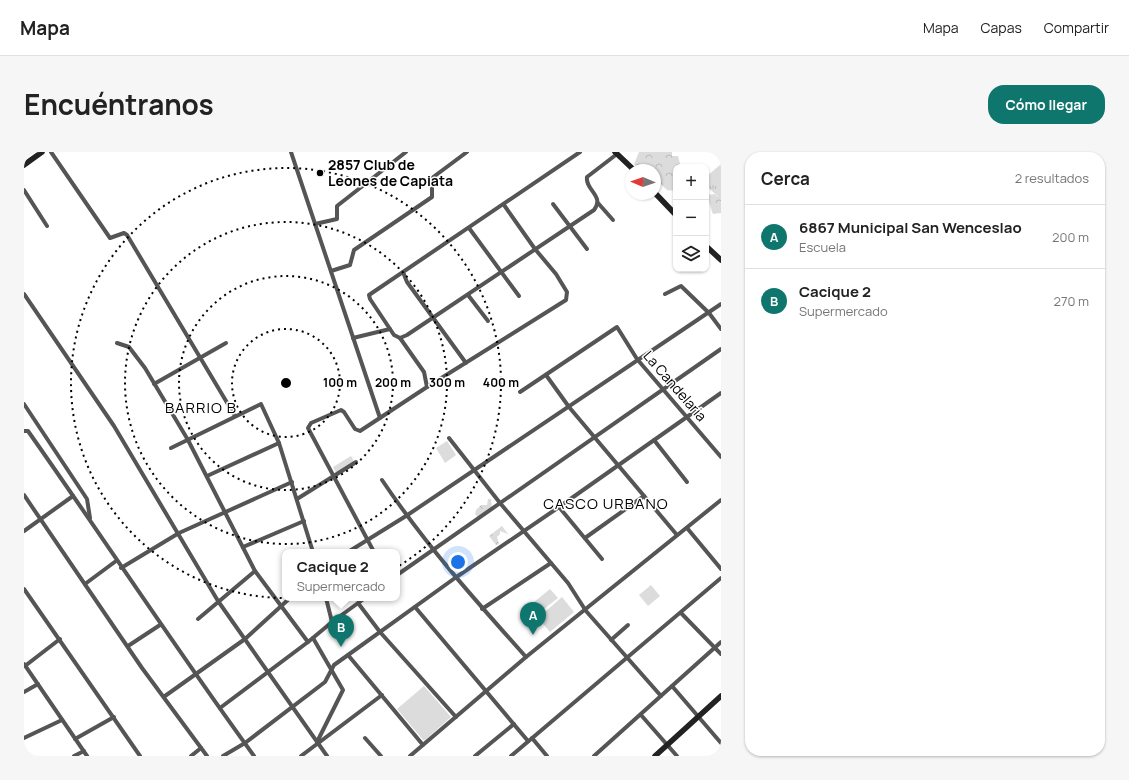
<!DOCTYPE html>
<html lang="es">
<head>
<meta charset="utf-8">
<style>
	:root { --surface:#fff; --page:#f6f6f6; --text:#222; --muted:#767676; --line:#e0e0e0; --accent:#0f766e }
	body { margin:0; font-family:Manrope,sans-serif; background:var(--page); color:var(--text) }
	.controls { position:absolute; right:12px; top:12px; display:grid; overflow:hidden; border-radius:8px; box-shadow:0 1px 3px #0004 }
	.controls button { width:36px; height:36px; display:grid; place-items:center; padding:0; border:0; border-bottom:1px solid var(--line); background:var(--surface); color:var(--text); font:20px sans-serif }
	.compass { position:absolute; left:601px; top:12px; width:36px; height:36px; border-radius:50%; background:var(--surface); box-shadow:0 1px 3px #0004; rotate:272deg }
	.you { position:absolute; left:434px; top:410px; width:14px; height:14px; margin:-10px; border:3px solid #fff; border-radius:50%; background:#1a73e8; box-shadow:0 0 0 6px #1a73e833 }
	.badge { display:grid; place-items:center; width:26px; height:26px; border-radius:50%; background:var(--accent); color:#fff; font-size:13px; font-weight:700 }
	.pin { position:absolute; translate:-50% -33px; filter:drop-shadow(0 1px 2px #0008) }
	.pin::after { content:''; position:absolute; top:21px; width:14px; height:12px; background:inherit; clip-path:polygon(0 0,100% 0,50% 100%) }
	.popup { position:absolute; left:258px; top:397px; width:118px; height:52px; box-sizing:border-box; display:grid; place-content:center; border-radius:8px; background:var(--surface); filter:drop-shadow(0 1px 3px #0005); font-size:13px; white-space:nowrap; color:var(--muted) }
	.popup b { font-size:15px; color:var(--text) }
	.popup::after { content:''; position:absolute; left:50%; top:100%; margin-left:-8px; border:8px solid transparent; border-top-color:var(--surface) }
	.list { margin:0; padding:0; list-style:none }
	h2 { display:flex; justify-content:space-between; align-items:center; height:52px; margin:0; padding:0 16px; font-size:17px }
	h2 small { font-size:13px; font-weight:400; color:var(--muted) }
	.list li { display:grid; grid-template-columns:26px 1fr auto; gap:12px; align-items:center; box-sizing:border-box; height:64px; padding:0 16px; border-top:1px solid var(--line) }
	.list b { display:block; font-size:15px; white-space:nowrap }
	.list p { margin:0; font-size:13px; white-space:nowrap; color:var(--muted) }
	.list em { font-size:13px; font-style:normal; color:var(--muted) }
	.icon { flex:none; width:22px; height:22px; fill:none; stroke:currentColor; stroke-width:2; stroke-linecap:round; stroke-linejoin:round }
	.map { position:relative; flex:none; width:697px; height:604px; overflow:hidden; border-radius:16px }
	header { display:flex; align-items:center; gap:24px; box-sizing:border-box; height:56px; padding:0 20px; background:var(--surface); border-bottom:1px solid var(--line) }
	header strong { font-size:19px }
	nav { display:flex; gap:22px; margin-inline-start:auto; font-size:14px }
	.intro { display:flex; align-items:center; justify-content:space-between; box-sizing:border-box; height:96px; padding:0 24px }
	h1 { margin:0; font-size:28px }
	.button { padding:10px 18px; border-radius:16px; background:var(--accent); color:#fff; font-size:14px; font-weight:700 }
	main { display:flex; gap:24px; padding:0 24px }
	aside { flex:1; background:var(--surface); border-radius:16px; box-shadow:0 1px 3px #0004 }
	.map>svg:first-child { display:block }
	.grass { fill:url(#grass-tufts) }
	.forest { fill:url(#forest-crowns) }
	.garden { fill:#dcdcdc }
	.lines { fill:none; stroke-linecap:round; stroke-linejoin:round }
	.minor { stroke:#555; stroke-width:4 }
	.secondary { stroke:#222; stroke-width:5.5 }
	.ring { fill:none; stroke:#000; stroke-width:2; stroke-dasharray:2 4 }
	.poi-dot { fill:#000; stroke:#fff; stroke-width:1.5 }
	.labels { text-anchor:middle; stroke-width:3; stroke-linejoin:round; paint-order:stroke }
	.poi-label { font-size:14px; font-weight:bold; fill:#000; stroke:#fff; text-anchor:start }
	.street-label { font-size:14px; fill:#000; stroke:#fff }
	.neighbourhood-label { font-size:15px; letter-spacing:1px; fill:#000; stroke:#fff }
	.centre { fill:#000; stroke:#fff; stroke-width:2 }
	.ring-label { font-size:12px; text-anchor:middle; font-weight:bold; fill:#000; stroke:#fff; stroke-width:3; stroke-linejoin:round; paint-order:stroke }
</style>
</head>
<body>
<header>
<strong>Mapa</strong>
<nav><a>Mapa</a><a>Capas</a><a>Compartir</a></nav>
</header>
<div class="intro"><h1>Encuéntranos</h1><a class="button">Cómo llegar</a></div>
<main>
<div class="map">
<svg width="697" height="604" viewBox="0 0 697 604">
	<defs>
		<pattern id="grass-tufts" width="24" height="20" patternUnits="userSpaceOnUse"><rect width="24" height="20" fill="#dcdcdc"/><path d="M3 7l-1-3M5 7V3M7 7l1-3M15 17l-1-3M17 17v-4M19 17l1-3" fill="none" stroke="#bbb"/></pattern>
		<pattern id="forest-crowns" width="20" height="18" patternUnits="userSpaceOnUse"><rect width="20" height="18" fill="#dcdcdc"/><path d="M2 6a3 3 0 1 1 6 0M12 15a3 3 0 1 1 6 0" fill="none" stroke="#bbb"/></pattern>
	</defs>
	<rect width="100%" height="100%" fill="#fff"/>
	<polygon class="grass" points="697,12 697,47 682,34 682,25"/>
	<g class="forest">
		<polygon points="615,0 648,0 648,4 654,4 656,12 652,15 652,39 643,38 631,26 631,18 623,16 616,18 610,12"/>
		<polygon points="697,38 697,61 689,62 685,50 682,48 682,41 683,43 691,42 694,45"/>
		<polygon points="464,347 467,347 468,356 454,365 451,362 452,358 457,353 463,353"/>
		<polygon points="478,374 484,382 476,379 476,382 473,385 475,392 472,393 465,384"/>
	</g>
	<g class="garden">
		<polygon points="423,289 432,303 421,311 412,296"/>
		<polygon points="327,304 332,313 314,324 309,315"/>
		<polygon points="627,433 636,444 624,454 615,443"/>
		<polygon points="526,437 534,446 511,464 504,455"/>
		<polygon points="538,445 550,460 526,480 514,466"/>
		<polygon points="400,534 427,565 400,589 373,557"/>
	</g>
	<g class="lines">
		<g class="minor">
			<polyline points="27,0 86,86 100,81 103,83 211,264"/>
			<polyline points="267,0 356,266"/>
			<polyline points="0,38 23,74"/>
			<polyline points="574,51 589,68"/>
			<polyline points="529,52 563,97"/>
			<polyline points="291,72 313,67 313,54 382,0"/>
			<polyline points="445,76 495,144"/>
			<polyline points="307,119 326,113 330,98 408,45 408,26 443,0"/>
			<polyline points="379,120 383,130 442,211"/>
			<polyline points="0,142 90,274 194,449 303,604"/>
			<polyline points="641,142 657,134 685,161 697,177"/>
			<polyline points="444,143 464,169"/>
			<polyline points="366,177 346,147 345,143 556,0"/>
			<path d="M329,186l37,-9 4,6 6,3 7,-3 187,-125c11,-14 -9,-20 -7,-33l30,-23"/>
			<polyline points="93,191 105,195 121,216 164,288 231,419 284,490 308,470 341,446"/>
			<polyline points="522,223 545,255 653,383"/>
			<polyline points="130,232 202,191"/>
			<polyline points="403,235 542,148 543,140 532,122 511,97 480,53"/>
			<polyline points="496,240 593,175 613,207 697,305"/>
			<polyline points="0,252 63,347 66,366"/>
			<path d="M0,279h4c76,108 148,218 226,325"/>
			<polyline points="425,286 476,351 544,431 562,459 637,544"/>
			<polyline points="630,288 663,330"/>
			<polyline points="147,296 237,252 255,291 289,400"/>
			<polyline points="183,324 255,291"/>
			<path d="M358,328c43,64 93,120 144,177"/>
			<polyline points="0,343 118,516 183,604"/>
			<polyline points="273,347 332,310"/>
			<polyline points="535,355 578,407"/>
			<polyline points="663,376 697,417"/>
			<polyline points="0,379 49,344"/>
			<polyline points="561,386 620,344"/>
			<polyline points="219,395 280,369"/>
			<polyline points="324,400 382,364 697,152"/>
			<polyline points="350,400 284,276 287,271 317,258 320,260 331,277 336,279 403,235 400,220 376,186"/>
			<polyline points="97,416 155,381 268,330"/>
			<polyline points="373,423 697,197"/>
			<polyline points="61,432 92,409"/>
			<polyline points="0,437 116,604"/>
			<polyline points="302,446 308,470"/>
			<polyline points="334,451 356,480 432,565"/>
			<polyline points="391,455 504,589"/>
			<polyline points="458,457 527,411"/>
			<polyline points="657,461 697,502"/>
			<polyline points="174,467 231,419"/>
			<polyline points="289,486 319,538 293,590"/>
			<polyline points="587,488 604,473"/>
			<polyline points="104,494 136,473"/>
			<polyline points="324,503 399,593"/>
			<polyline points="0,512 63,604"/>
			<polyline points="1,514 36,487"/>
			<polyline points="648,534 697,591"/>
			<polyline points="0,540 14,532"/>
			<polyline points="141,544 221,487 266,446"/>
			<polyline points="196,556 284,490"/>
			<polyline points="617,563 653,604"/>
			<polyline points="0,586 38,568"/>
			<polyline points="341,586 357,604"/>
			<polyline points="508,586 523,604"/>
			<polyline points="51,587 90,565"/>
			<polyline points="50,604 60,599"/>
			<polyline points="167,604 177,596"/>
			<polyline points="199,604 221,591 301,530 310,513 324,503 431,426 535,355 697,241"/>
			<polyline points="277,604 358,543"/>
			<polyline points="386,604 502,505 697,348"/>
			<polyline points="451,604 490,572"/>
			<polyline points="487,604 697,426"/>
			<polyline points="570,604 697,490"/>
		</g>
		<g class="secondary">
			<polyline points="591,0 610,18"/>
			<polyline points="0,13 18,0"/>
			<polyline points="631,41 652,63"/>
			<polyline points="682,94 697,108"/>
			<polyline points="631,604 697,544"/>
		</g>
	</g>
	<g class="ring">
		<circle cx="262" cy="231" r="54"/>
		<circle cx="262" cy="231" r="107"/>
		<circle cx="262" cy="231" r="161"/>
		<circle cx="262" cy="231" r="215"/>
	</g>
	<circle class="poi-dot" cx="296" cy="21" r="4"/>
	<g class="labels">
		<g class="poi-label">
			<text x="304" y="18">2857 Club de<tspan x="304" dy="16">Leones de Capiata</tspan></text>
		</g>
		<g class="street-label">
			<text transform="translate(651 234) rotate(49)" y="5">La Candelaria</text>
		</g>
		<g class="neighbourhood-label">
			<text x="177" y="261">BARRIO B</text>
			<text x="582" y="357">CASCO URBANO</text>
		</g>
	</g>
	<circle cx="262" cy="231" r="6" class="centre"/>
	<g class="ring-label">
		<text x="316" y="235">100 m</text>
		<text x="369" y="235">200 m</text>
		<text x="423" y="235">300 m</text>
		<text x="477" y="235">400 m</text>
	</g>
</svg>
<div class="controls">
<button>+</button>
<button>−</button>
<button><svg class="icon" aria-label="layers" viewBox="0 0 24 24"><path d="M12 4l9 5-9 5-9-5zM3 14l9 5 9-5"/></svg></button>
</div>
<svg class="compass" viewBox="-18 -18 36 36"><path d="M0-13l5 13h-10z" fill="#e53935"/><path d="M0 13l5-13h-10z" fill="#767676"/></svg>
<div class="you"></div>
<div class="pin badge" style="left:509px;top:483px">A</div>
<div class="pin badge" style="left:317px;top:495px">B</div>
<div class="popup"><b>Cacique 2</b>Supermercado</div>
</div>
<aside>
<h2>Cerca<small>2 resultados</small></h2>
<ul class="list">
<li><span class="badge">A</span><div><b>6867 Municipal San Wenceslao</b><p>Escuela</p></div><em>200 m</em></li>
<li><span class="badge">B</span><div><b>Cacique 2</b><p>Supermercado</p></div><em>270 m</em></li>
</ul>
</aside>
</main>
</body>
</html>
